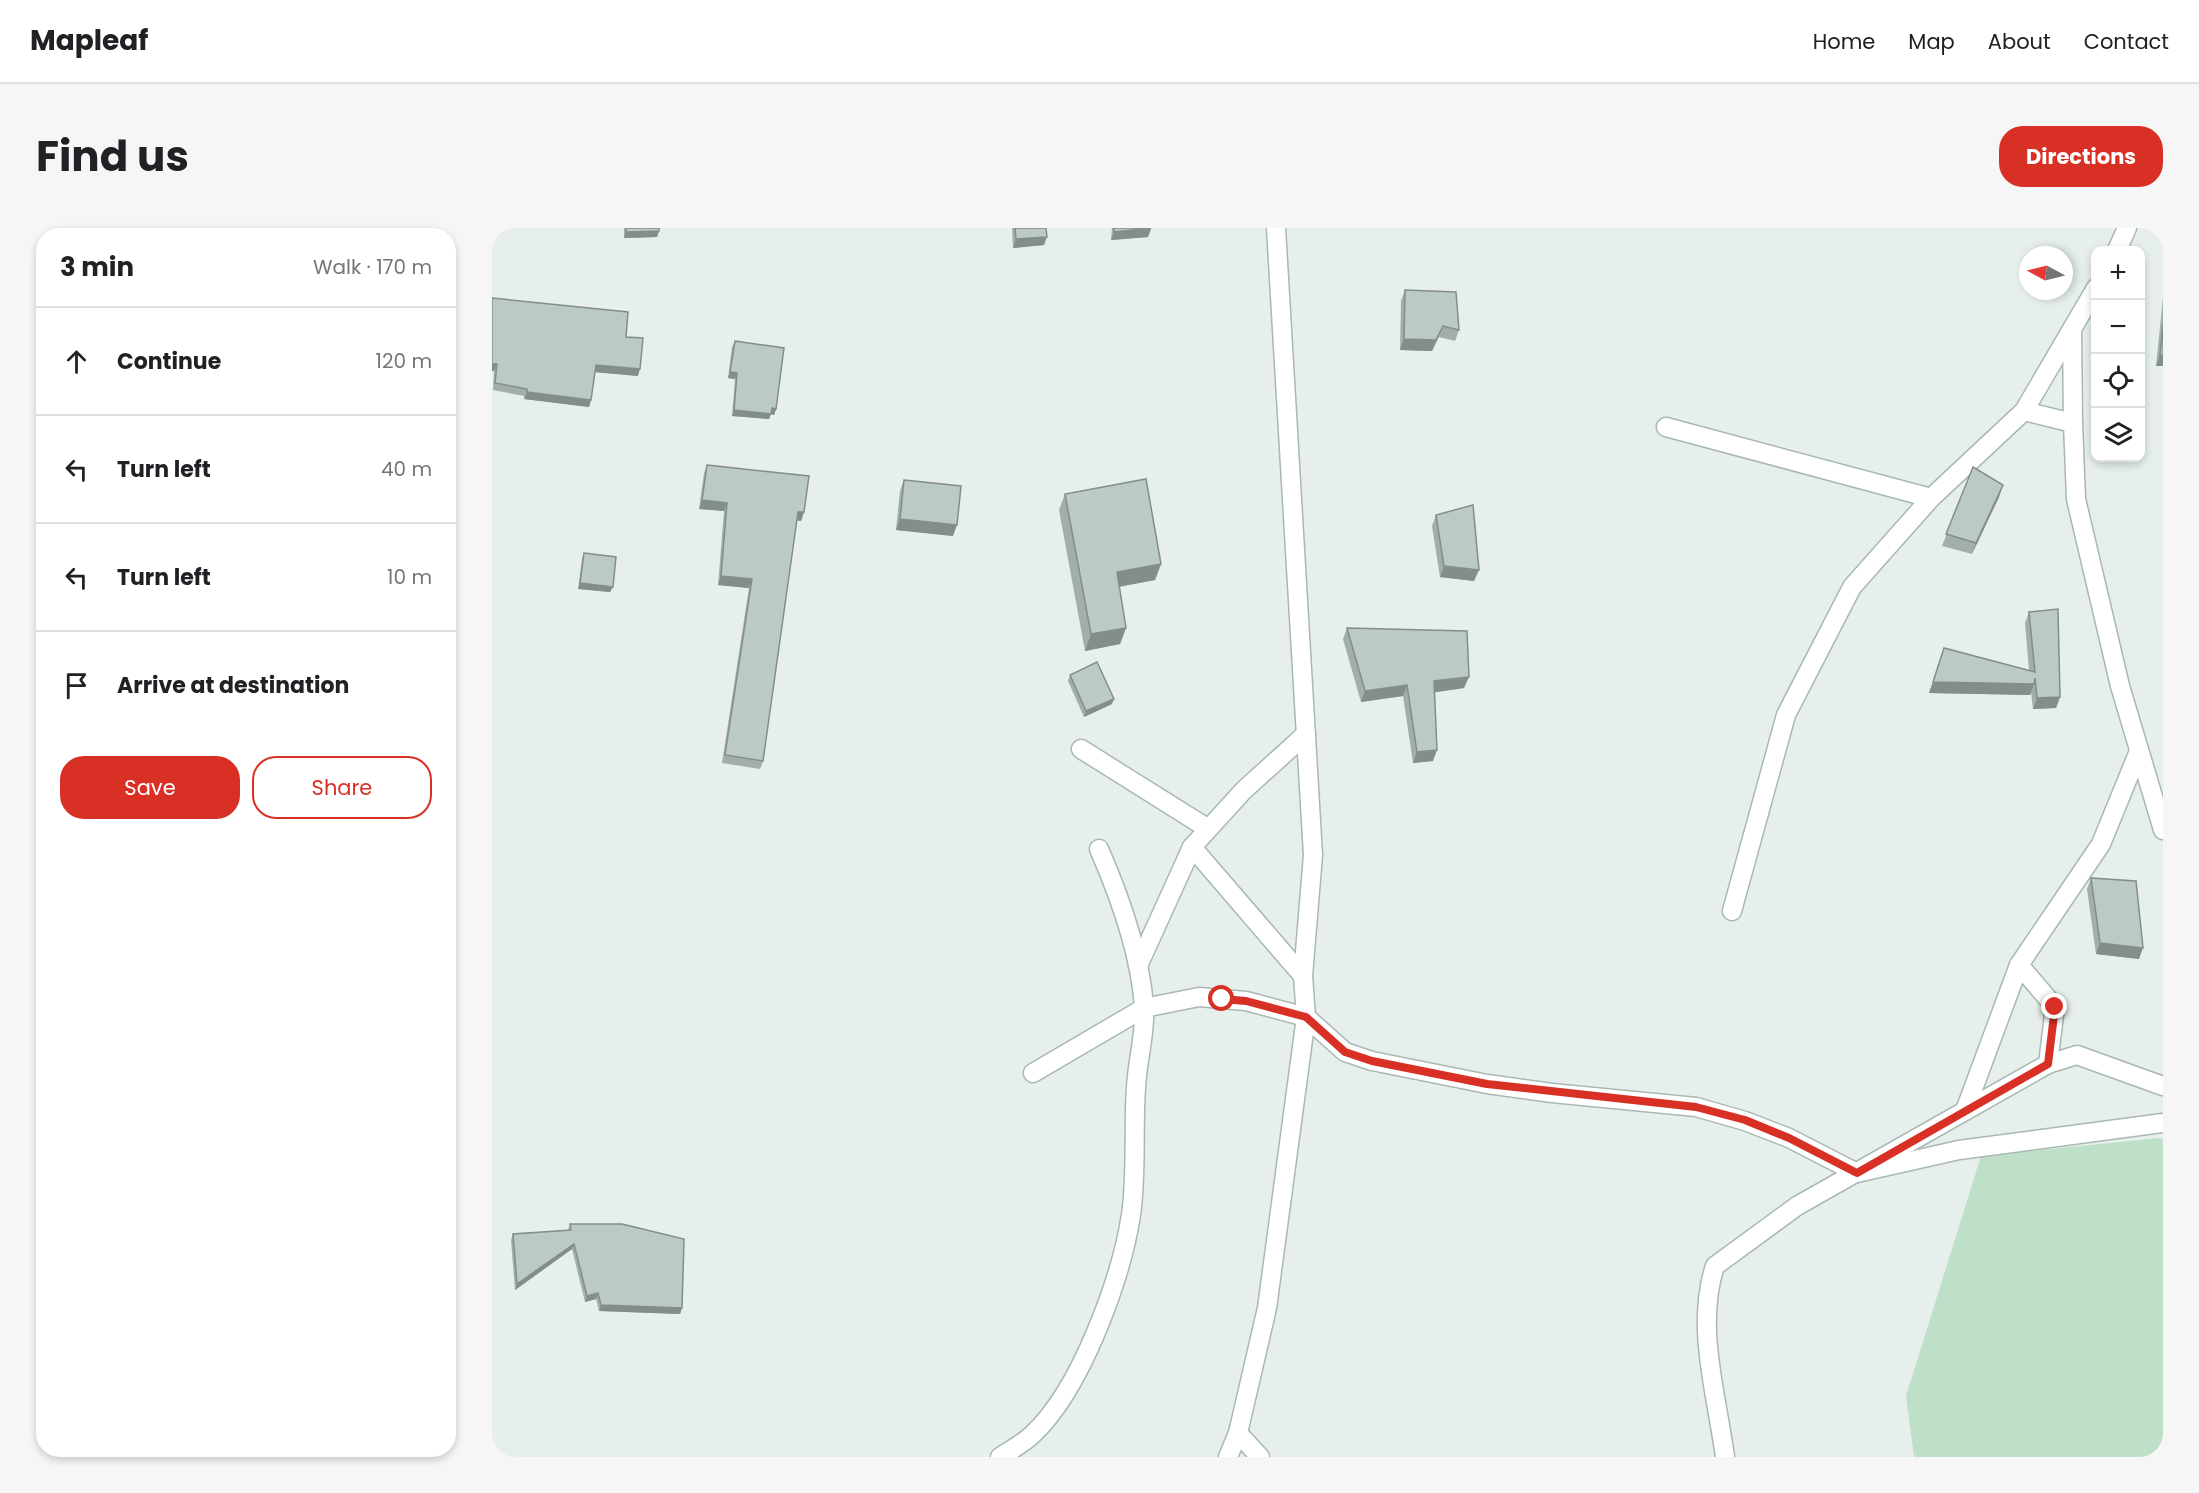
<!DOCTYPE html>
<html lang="en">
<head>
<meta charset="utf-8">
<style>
	:root { --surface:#fff; --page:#f6f6f6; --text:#202124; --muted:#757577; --line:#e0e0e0; --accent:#d93025 }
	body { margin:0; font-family:Poppins,sans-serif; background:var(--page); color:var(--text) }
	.controls { position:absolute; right:18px; top:18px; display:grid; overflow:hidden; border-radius:12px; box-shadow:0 3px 9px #0003 }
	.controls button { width:54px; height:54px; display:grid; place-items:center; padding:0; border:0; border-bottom:2px solid var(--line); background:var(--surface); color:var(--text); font:30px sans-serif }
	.compass { position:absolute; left:1527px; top:18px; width:54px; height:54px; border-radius:50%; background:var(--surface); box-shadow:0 3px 9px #0003; rotate:277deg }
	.stop { position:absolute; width:18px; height:18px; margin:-14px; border:4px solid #d93025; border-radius:50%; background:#fff }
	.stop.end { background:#d93025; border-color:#fff; box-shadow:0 2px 6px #0008 }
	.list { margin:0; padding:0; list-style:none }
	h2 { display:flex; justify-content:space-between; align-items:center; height:78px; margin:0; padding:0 24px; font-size:26px }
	h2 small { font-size:20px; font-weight:400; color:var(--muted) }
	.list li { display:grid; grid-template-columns:39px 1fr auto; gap:18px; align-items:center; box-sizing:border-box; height:108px; padding:0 24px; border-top:2px solid var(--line) }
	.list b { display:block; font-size:22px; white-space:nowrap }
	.list em { font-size:20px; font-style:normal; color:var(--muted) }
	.actions { display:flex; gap:12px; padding:18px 24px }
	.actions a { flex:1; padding:14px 0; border:2px solid var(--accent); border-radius:24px; text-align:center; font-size:21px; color:var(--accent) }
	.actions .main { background:var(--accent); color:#fff }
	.icon { flex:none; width:33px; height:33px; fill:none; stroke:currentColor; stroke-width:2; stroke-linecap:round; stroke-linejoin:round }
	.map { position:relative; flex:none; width:1671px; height:1229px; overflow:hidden; border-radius:24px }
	header { display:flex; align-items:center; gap:36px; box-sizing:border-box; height:84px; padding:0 30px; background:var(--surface); border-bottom:2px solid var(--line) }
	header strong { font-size:28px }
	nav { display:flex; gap:33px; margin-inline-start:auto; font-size:21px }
	.intro { display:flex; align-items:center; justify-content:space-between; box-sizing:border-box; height:144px; padding:0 36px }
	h1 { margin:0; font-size:42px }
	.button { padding:15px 27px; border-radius:24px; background:var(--accent); color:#fff; font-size:21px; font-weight:700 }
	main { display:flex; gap:36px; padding:0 36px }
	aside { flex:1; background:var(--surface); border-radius:24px; box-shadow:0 3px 9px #0003 }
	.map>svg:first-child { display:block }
	.green { fill:#bfe0c8 }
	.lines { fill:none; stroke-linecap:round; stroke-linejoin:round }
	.street-casing { stroke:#a8b8b2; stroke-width:21 }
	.street { stroke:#fff; stroke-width:18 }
	.wall { fill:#a1aea9 }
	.shaded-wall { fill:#838d89 }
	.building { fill:#bbcac4; stroke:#838d89; stroke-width:1.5 }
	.route { stroke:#d93025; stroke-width:8 }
</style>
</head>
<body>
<header>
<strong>Mapleaf</strong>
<nav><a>Home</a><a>Map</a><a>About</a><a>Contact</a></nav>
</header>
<div class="intro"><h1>Find us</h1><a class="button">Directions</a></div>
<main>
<aside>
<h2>3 min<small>Walk · 170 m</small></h2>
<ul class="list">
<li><svg class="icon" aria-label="ahead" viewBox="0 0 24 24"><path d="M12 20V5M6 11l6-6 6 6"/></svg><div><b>Continue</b></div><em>120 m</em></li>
<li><svg class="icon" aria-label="left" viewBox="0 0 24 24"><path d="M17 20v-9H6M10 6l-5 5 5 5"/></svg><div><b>Turn left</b></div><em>40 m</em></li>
<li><svg class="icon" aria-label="left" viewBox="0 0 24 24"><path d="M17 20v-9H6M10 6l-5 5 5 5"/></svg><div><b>Turn left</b></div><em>10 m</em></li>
<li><svg class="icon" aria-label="arrive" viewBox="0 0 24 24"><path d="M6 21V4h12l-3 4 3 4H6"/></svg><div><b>Arrive at destination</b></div></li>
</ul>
<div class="actions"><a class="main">Save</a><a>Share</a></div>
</aside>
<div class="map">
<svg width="1671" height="1229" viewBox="0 0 1671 1229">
	<rect width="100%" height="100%" fill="#e6efeb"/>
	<polygon class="green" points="1668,910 1671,912 1671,1229 1422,1229 1414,1168 1489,928"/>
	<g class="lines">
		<g class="street-casing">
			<g id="street">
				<polyline points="1625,22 1635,0"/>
				<polyline points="1580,101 1581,195"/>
				<polyline points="1532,183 1604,60"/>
				<polyline points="1174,199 1439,270"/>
				<polyline points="589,521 715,600"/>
				<polyline points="700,619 811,748"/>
				<polyline points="1240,683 1294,487 1360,359 1439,270 1532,183 1581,195 1584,271 1628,458 1671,602"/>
				<polyline points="1527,737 1609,616 1647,523"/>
				<polyline points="646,738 700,619 752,562 814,506"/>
				<polyline points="541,845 652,780 707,769 754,773 814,789 853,824 880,833 995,856 1060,865 1204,879 1253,893 1297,910 1365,945 1467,922 1671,895"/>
				<polyline points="1474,880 1527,737 1563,779 1556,836"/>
				<polyline points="746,1205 768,1229"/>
				<path d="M508,1229c11,-7 24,-14 33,-23 48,-45 88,-155 98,-219 6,-42 2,-85 5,-127 1,-27 10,-55 8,-82 -4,-53 -24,-109 -45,-157"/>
				<polyline points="736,1229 746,1205 775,1080 814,789 811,748 821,627 784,0"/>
				<path d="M1233,1229c-8,-61 -30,-131 -10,-191l82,-60 251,-142 29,-9 86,31"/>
			</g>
		</g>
		<use href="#street" class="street"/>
	</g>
	<g class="wall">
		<polygon points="132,0 167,0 167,3 165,9 132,10"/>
		<polygon points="520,0 554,0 552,17 521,20"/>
		<polygon points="620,0 659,0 656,9 619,12"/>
		<polygon points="913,62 967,102 963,113 947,109 940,123 908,122 909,73"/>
		<polygon points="1671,69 1671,138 1664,138"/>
		<polygon points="0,70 146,148 103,144 99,172 97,179 32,171 32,168 1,162 2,143"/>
		<polygon points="243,113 284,181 282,187 279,186 277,191 240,188 243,151 236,150 240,119"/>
		<polygon points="215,237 312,284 309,293 305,292 271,533 268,541 230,535 257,360 226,357 232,283 207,281 212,245"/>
		<polygon points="1481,239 1507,269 1480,326 1450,318"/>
		<polygon points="412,252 461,308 404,302 408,263"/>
		<polygon points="573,266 669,336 663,352 627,359 634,400 628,416 593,423 567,282"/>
		<polygon points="944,287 982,353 948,349 940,298"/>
		<polygon points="92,325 121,359 118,364 86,361 90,331"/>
		<polygon points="1537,384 1568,469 1564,480 1541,481 1539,464 1538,467 1437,465 1452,420 1537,442 1533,395"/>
		<polygon points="855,400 972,460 943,464 941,533 921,535 911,468 869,474 851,411"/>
		<polygon points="578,447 620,476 592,489 576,453"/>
		<polygon points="1599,650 1647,731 1604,726 1595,661"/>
		<polygon points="78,996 190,1080 188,1086 107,1083 104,1071 93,1074 80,1021 23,1062 19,1012 21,1006 76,1002"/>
	</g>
	<g class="shaded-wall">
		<polygon points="659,1 656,9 619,12 622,4"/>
		<polygon points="167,3 165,9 132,10 134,4"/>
		<polygon points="555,9 552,17 521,20 524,11"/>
		<polygon points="951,98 940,123 908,122 912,111"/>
		<polygon points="1668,127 1671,127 1671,138 1664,138"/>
		<polygon points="0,136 5,136 2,143 0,143"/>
		<polygon points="104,137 148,141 146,148 101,144"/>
		<polygon points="238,144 245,145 243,151 236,150"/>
		<polygon points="35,164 99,172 97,179 32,171"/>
		<polygon points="280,180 284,181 282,187 279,186 277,191 240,188 242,182"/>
		<polygon points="1511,257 1507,269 1480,326 1484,315"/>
		<polygon points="210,272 235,275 232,283 207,281"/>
		<polygon points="306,284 312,284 309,293 303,292"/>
		<polygon points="408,291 465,297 461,308 404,302"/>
		<polygon points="669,336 663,352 619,360 625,344"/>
		<polygon points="952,338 987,342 982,353 948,349"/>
		<polygon points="229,348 260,351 257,360 226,357"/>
		<polygon points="88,355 121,359 118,364 86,361"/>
		<polygon points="634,400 628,416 593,423 599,406"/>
		<polygon points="977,449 972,460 938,465 942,453"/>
		<polygon points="1441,454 1542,456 1538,467 1437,465"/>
		<polygon points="915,457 911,468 869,474 873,463"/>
		<polygon points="1568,469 1564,480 1541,481 1545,470"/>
		<polygon points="622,471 620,476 592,489 594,483"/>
		<polygon points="945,522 941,533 921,535 925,524"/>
		<polygon points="1608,715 1651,720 1647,731 1604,726"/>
		<polygon points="82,1016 80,1021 23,1062 25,1056"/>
		<polygon points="106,1065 104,1071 93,1074 95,1068"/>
		<polygon points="109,1077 190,1080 188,1086 107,1083"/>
	</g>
	<g class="building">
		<polygon points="134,0 167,0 167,3 134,4"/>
		<polygon points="523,0 554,0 555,9 524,11"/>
		<polygon points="622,0 659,0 622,4"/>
		<polygon points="913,62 964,64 967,102 951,98 944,112 912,111"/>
		<polygon points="0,70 136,84 134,109 151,110 148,141 104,137 99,172 35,164 35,161 3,155 5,136 0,136"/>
		<polygon points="1671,96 1671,127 1668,127"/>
		<polygon points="243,113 292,120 284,181 280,180 279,186 242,182 245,145 238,144"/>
		<polygon points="215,237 317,248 312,284 306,284 271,533 233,527 260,351 229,348 235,275 210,272"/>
		<polygon points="1481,239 1511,257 1484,315 1454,306"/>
		<polygon points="654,251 669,336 625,344 634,400 599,406 573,266"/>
		<polygon points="412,252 469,258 465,297 408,291"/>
		<polygon points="981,277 987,342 952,338 944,287"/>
		<polygon points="92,325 124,329 121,359 88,355"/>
		<polygon points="1566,381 1568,469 1545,470 1543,450 1542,456 1441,454 1452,420 1543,444 1537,384"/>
		<polygon points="855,400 975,403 977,449 942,453 945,522 925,524 915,457 873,463"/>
		<polygon points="605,434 622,471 594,483 578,447"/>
		<polygon points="1599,650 1644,653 1651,720 1608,715"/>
		<polygon points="78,996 130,996 192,1011 190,1080 109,1077 106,1065 95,1068 82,1016 25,1056 21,1006 79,1002"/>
	</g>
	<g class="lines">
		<polyline class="route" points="730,771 754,773 814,789 853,824 880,833 995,856 1204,879 1253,892 1297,910 1365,945 1556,836 1563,779"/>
	</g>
</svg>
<div class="controls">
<button>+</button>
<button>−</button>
<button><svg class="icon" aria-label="locate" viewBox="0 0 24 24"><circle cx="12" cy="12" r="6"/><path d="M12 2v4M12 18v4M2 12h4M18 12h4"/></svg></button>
<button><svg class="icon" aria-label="layers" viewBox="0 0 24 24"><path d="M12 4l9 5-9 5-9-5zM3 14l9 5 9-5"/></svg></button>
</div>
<svg class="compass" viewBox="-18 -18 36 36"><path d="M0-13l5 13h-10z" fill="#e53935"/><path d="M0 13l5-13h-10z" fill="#757577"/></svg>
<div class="stop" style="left:730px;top:771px"></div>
<div class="stop end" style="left:1563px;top:779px"></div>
</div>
</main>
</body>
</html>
